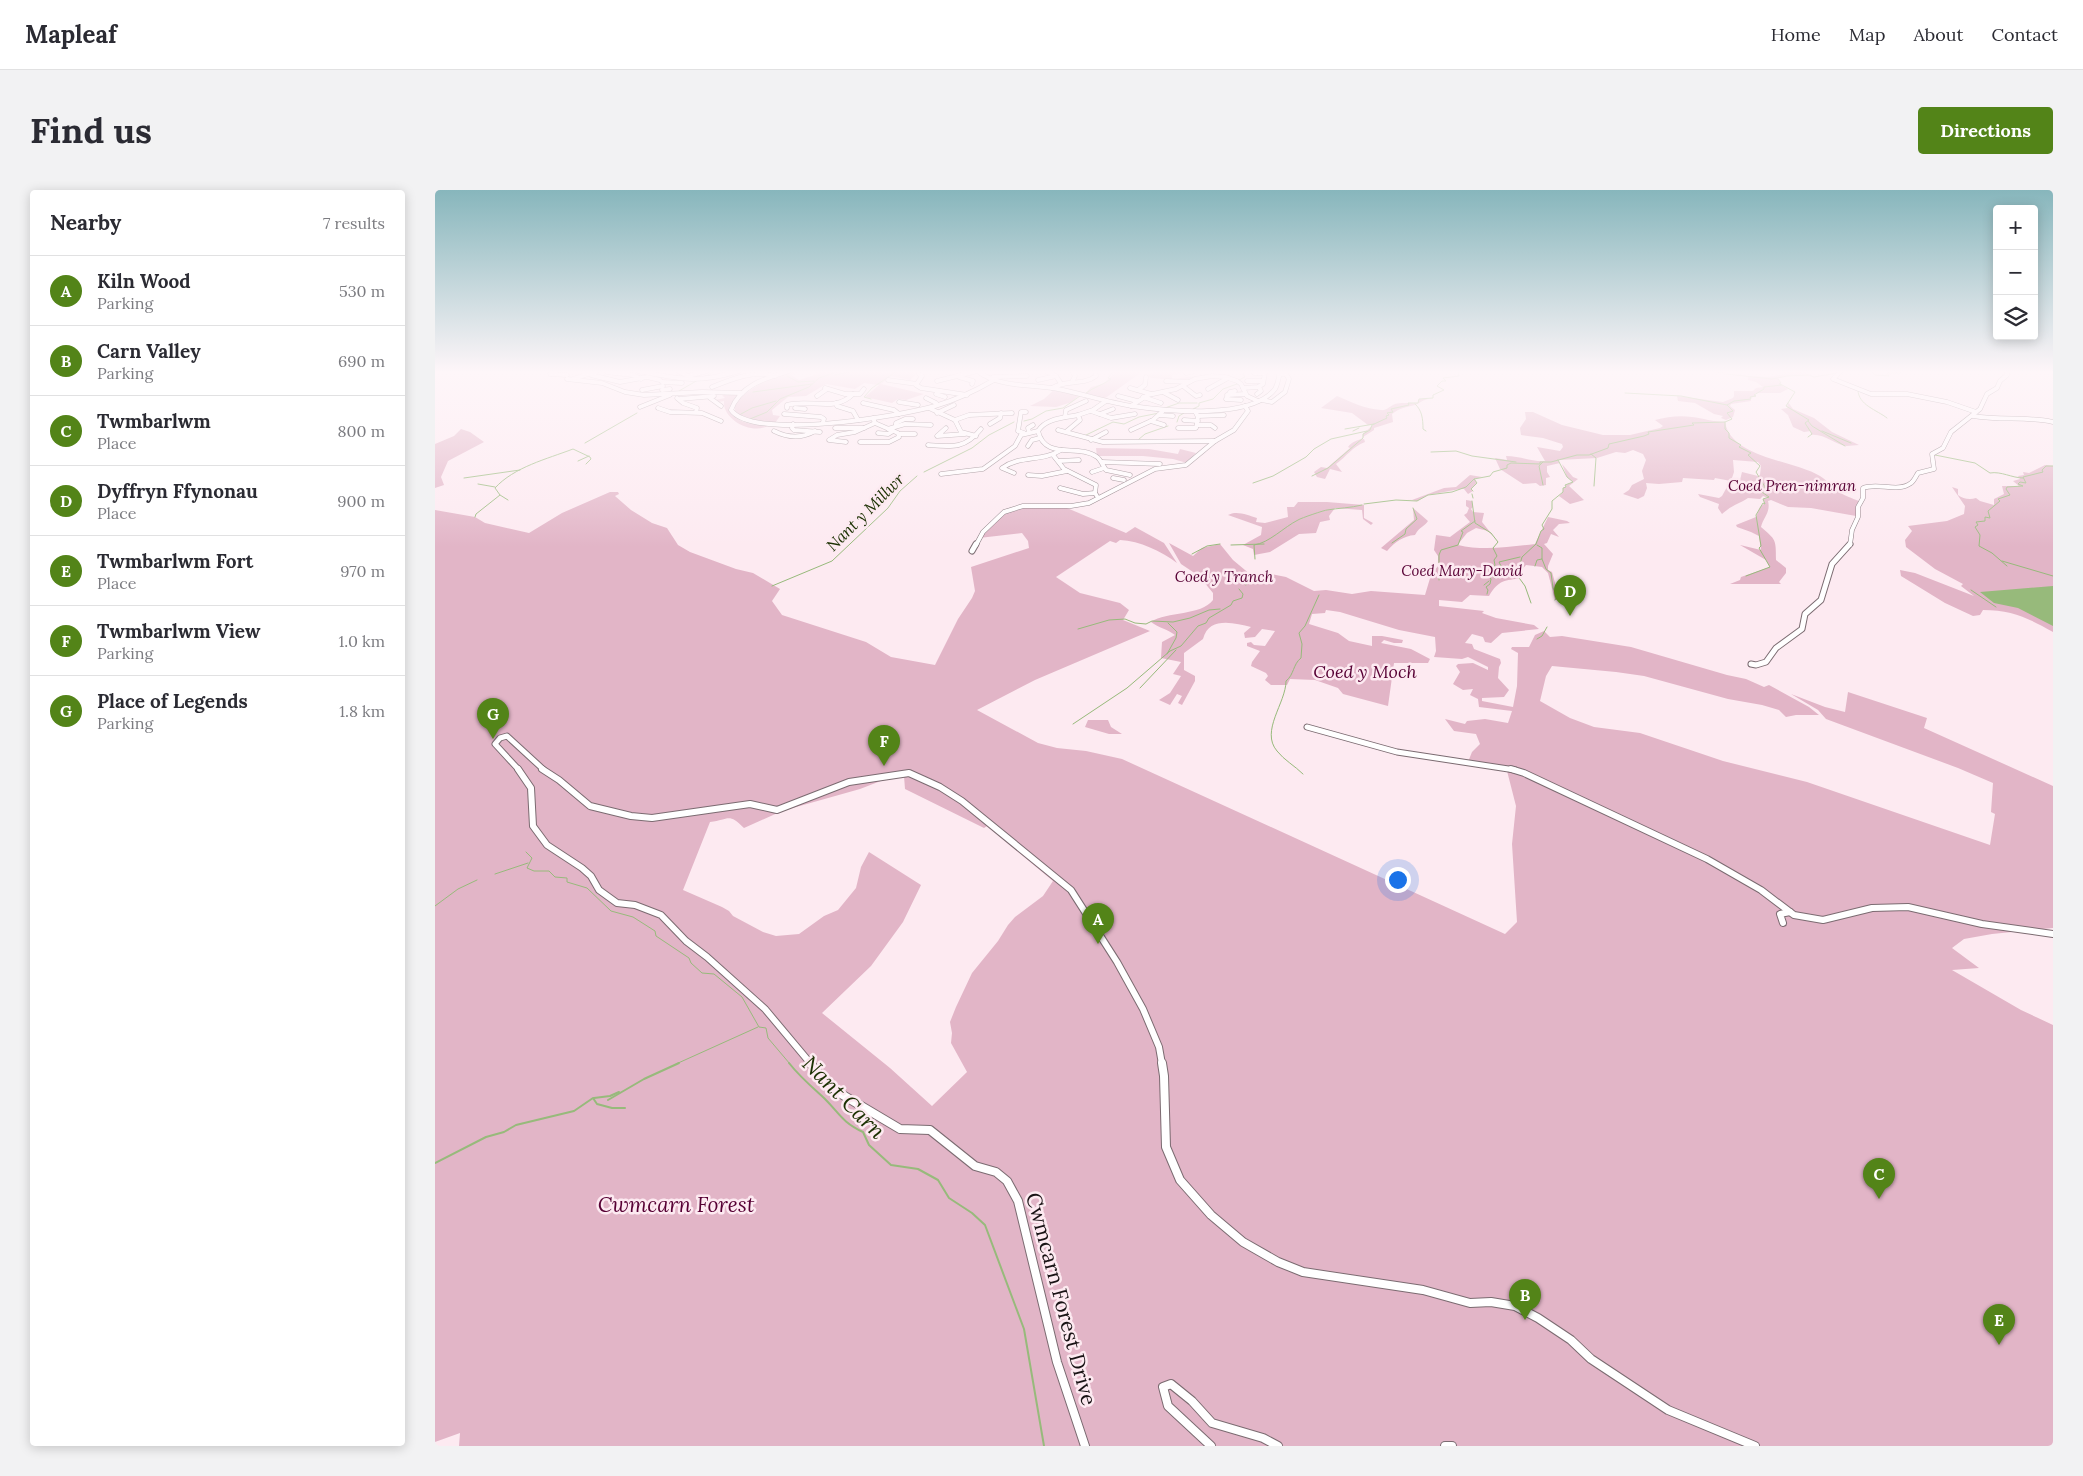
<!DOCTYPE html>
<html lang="en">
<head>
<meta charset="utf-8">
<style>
	:root { --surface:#fff; --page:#f2f2f3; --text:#2b2b33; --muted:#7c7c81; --line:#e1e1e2; --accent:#538418 }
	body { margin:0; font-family:Lora,serif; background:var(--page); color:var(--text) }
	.controls { position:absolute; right:15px; top:15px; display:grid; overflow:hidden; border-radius:5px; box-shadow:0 2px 12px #0003 }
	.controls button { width:45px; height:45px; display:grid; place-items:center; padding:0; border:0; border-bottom:1px solid var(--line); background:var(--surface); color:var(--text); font:25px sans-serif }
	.you { position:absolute; left:962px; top:689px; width:18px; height:18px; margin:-12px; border:4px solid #fff; border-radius:50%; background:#1a73e8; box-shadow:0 0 0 8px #1a73e833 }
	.badge { display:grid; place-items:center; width:32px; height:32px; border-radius:50%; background:var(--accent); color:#fff; font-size:16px; font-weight:700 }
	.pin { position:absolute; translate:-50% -41px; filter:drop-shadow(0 1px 2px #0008) }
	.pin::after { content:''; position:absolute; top:26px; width:18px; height:15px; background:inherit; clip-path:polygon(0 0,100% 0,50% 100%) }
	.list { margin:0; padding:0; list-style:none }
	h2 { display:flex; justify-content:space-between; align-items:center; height:65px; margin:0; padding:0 20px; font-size:21px }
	h2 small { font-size:16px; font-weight:400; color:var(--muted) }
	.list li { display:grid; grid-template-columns:32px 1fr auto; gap:15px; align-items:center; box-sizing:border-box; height:70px; padding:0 20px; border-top:1px solid var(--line) }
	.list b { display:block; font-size:19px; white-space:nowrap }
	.list p { margin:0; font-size:16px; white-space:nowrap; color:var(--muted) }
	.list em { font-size:16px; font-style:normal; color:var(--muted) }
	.icon { flex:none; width:28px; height:28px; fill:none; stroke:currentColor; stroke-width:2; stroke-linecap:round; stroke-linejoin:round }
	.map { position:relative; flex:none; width:1618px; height:1256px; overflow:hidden; border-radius:5px }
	header { display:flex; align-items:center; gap:30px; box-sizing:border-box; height:70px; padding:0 25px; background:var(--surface); border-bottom:1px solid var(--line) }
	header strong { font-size:24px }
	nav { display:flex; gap:28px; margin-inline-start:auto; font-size:18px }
	.intro { display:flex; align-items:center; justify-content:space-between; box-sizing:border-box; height:120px; padding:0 30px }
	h1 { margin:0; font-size:35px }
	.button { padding:12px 22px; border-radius:5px; background:var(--accent); color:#fff; font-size:18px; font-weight:700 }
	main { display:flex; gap:30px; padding:0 30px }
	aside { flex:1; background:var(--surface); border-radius:5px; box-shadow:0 2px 12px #0003 }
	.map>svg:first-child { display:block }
	.green { fill:#e2b5c7; fill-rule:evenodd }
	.water { fill:#97ba7b }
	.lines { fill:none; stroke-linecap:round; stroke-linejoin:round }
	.stream-far1 { stroke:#97ba7b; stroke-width:1 }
	.stream { stroke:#97ba7b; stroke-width:2 }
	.minor-far3-casing { stroke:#7b6b71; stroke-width:5 }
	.minor-far2-casing { stroke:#7b6b71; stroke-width:7 }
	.minor-far1-casing { stroke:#7b6b71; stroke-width:8 }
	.minor-casing { stroke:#7b6b71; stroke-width:10 }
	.minor-far3 { stroke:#fff; stroke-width:4 }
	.minor-far2 { stroke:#fff; stroke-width:5 }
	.minor-far1 { stroke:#fff; stroke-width:6 }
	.minor { stroke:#fff; stroke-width:8 }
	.labels { text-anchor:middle; stroke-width:5; stroke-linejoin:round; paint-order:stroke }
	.far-park-label { font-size:15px; font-style:italic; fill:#570034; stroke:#fdeaf1 }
	.far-water-label { font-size:16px; font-style:italic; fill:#1b3002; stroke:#fdeaf1 }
	.park-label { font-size:18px; font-style:italic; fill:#570034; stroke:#fdeaf1 }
	.near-park-label { font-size:21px; font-style:italic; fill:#570034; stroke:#fdeaf1 }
	.near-street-label { font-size:21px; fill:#191315; stroke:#fdeaf1 }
	.near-water-label { font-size:22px; font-style:italic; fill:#1b3002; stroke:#fdeaf1 }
</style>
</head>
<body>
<header>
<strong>Mapleaf</strong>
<nav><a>Home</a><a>Map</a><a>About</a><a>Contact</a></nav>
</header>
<div class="intro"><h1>Find us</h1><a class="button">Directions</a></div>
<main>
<aside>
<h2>Nearby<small>7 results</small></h2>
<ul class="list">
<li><span class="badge">A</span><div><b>Kiln Wood</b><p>Parking</p></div><em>530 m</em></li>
<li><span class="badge">B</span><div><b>Carn Valley</b><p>Parking</p></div><em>690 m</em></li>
<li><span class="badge">C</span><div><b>Twmbarlwm</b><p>Place</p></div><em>800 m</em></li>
<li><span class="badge">D</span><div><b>Dyffryn Ffynonau</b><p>Place</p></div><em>900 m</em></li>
<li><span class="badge">E</span><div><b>Twmbarlwm Fort</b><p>Place</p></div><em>970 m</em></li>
<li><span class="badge">F</span><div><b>Twmbarlwm View</b><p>Parking</p></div><em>1.0 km</em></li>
<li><span class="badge">G</span><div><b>Place of Legends</b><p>Parking</p></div><em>1.8 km</em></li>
</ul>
</aside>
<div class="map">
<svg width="1618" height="1256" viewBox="0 0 1618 1256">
	<rect width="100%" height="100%" fill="#fdeaf1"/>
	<g class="green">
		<path d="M357,181h11l-12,4 8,5 19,-6 -5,-3h64l11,2 6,-2h25l-9,9 -19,-4 -10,8 43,10 -18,6 -8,-1 -6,4 -27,-6 14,-12 -15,-2 -9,6 -29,-5 -20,12 -18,1 -16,13 1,5 7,1 -5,7 -21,-1 -19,-10v-9c16,-17 35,-24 57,-32z"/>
		<polygon points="678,181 708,181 669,209 650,204 656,197 668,194 679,184"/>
		<path d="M718,181h31l-1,2 -11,2v4l42,-5c-22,7 -45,7 -66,3z"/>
		<polygon points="1339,181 1367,181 1375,185 1352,186 1343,188 1346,193 1344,194 1353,199 1345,203 1321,203 1319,205 1321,206 1315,208 1316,211 1296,214 1295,216 1300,220 1298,227 1291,230 1286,228 1288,226 1279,224 1260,213 1243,211 1242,206 1288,212 1298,208 1299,206 1299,201 1318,201 1321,198 1328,197 1321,192 1313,190 1313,186 1332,187 1351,184"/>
		<polygon points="620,199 645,205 637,212 621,217 595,216 609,209"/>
		<path d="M285,203l17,2 -8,13c6,16 25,17 40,17 -15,11 -47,-5 -45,-24l-5,1 -4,-2 10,-2z"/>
		<path d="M902,206c14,6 28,13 44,14 5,1 9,-4 14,-6 8,-2 15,0 23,-1l1,-4h9c-5,1 -10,5 -13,6 -9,2 -15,3 -23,9l1,8 -19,6v2l-11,7v-3l11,-10 -6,1 -16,-12 -31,-5z"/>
		<path d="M1353,212l5,7 21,9 18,14 27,13c-4,0 -9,1 -13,1 -10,-1 -23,-13 -35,-11v-4l-7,1 -11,-5 -5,-12 -7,-6 6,-1z"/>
		<path d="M1090,222h8l29,13 41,10h27l30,-7 3,-2 -8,-6c12,-3 24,-5 37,-3 11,1 21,5 33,5 6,36 68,38 95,54 7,4 12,11 18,15 6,5 14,7 21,10l-3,6v9l-45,-8 -23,-1 -17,-7 -3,1c3,11 -5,17 -7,26 15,13 15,12 15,33l10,8v5l-7,9 2,2h-51l10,-4 1,-3 29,-10 -4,-7 -26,-15 21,5 -2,-14 -8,-4 -14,-5 -1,-2 20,-8 4,-10 5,-4 -2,-4 5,-1 -5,-2 -3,3 -12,-1c-9,6 -16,7 -26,16l-4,-6 1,-4 -19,-7 -2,-3 21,4 3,-2 5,-9 13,2 -1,-5 3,-12 16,4 2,-1 1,-9 -3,-4 -25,-2 1,12 -3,9 -16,-3 -1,2 -31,-2 -1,4 -23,2 -13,-1 1,5 -3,8 -6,3 -15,-5 6,-4 3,-5 12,-6 -2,-8 4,-11 -3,-6 -10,-4 -8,3 -9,-1 -19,6 -38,2 -1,1 2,2 -13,3v6l3,5 -4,1v7l-6,1 -4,-3 -13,1 -23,-15 -5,-11 12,2 -1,-4c14,0 26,6 39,5l-8,-14 23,4 3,-4 -1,-3 -19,-6 -22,-3 -1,-7 6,-9z"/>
		<polygon points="26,239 35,242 49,252 13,271 6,287 9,295 0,298 0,254 19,246"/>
		<path d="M929,249l1,3c-13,5 -18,14 -29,22l6,8 -12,-3 -5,10 -8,-2 -3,-5 7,-5 6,1 23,-20 -2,-1c3,-5 11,-8 16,-8z"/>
		<polygon points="661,258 714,259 743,264 745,259 761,263 752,273 738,269 708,266 662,266"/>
		<polygon points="1127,274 1138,287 1143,289 1134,296 1149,310 1135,314 1124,306 1128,302 1128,298 1131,297 1130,295 1138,292 1132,287"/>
		<path d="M1610,275l8,1v166c-25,-14 -41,-22 -70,-22l-3,5 -7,1 -28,-13 -44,-27 -1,-6 15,3 59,23 -13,-10 2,-2 -28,-15 -29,-22 -1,-7 7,-9 -4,-5 39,-5 17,-7 1,-8 -13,-19 6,2v6c5,4 12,5 18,3l4,3 14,4v-6l10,-5 -2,-8h17l-6,-5 7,-2 -2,-3 6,-1 -1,-3 6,1z"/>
		<polygon points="1035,285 1047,287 1040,289 1042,293 1036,299 1038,301 1033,304 1029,299 1025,299 993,305 982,311 971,309 977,310 1009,298 1021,297"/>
		<path d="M175,302h8l1,2 -4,2 16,14 21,13 15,5 11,17 12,7 46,17 17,4 27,16 -8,12 10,14 84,27 25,15 44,8 23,-46 14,-21 3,-7 -4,-24 58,-19 -1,-7 -6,-8 -43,5 21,-23 24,-8 43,1 59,25 9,-6 29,16 13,20c-16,-12 -37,-22 -57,-23l-4,3 -6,-2 -54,36 24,16 40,10 9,7 -6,10 27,11 -115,49 -58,30 61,33 19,5 29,3 36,8 383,175 12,-12 -5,-78 4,-38 -10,-39 -38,-5 4,-10 8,-8 -4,-10 -22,-3 -9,-12 20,5 2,-3 18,-2 23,4 4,-12 -33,-4 -1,-8 -8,-4 3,-6 -10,1 -10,-6 7,-12 -4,-6 2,-2 15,-1 15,7v-3l-20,-10 -6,2 -28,-2 2,-6 -1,-14 -36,-7 -59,-18 -14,-2 -1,3 -13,1 -3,10 29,9 11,8 23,5v-10h10l21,4 -1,3h-8l-10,-3 -3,3 30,6 19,10 -2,4h-34l-6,43 -45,-12 -5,-6 -23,-8 -25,-1 -3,6h-16l-6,-5 3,-4 -2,-3 -15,-7 1,-4 8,-11 -13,-5v-3l4,-1 3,3 11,1 10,-15 -13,-2 -7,8 -10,1 -1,-5 7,-6c-17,-4 -42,-11 -48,12l-19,14v17l11,6v5l-13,24 -4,-2 4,-7 -5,-2 -7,11 -11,-5 11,-7 11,-17 -8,-2 8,-12 -20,-4 1,-16 13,-7c-8,-6 -16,-7 -24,-13 16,-11 50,-6 62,-22v-7l-14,-17 -18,-12 -12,-21 24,13 9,-8 18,-4 13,16 18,15 20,-1 15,3 28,14 12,-1 26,4 19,-3 54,4 6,-20 7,-9v-10l-4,-6 2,-15 14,2 20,-15 -6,-7 3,-2 2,-5 -3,-2v-6l6,1 1,6 -2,2 2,3 11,1 -2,9 12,15 -6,-6 -12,-3 -9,5 -8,10 -1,2c24,6 53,2 77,-1l13,-27 19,4 3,2 -11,1 -6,6 6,7 -8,-3 -4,9 -3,1 9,10 -5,12v4l4,2 7,25 -2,3h-2l-7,-27 -6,-6 -16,-2 -7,8 2,5c-16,3 -22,1 -32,18l-19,-1 -8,7 -23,-2v6l45,5 -2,2 14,5 38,7 5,4 -37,4 -11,10 -6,-1 -2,-5 -11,-3 -7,9 7,1 2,5 26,10 1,4 -2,4 -1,11 11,12 -5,7 -22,1v3l31,6 4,-21 1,-33 -7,-4 1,-2h17l6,-12 9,-4 6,6 12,-1 69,11 96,28 19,4 18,8 5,-2 40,22 10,8h-23l-10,2 -7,-7 -17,-5 -34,-6 -84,-23 -28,-4 -64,-6 -6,10 -6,25 30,17 24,9 46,6 83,28 84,21 183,63 5,-31 -4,-2 2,-29 -35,-15 -132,-49 -8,-9 -27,-16 34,13 20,5 3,-20 79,26 -3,10 129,58v142l-61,6 -28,5 -12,9 27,20 -27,2 69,40 32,15v421h-1594l1,-13 -25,9v-932l40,7 10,6 44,10 33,-20zM469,586l1,13 79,39 3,-2 66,55 -10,15 -28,21 -7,8 -10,16 -26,32 -16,34 -6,15 2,11 -1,10 16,29 -35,34 -42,-38 -68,-55 49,-47 32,-44 18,-37 -52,-33 -8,15 -5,21 -18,22 -14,6 -25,18 -23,2 -13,-4 -30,-16 -4,-5 -7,-4 -39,-17 27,-68c19,-2 18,-10 34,6l38,-17 78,-22 31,-12z"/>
		<path d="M863,312h29l37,3v13l9,5 -2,2 -8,-6 -1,-9 -27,-2 -6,8 1,4 -10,2 -4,11 -17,1 -29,18 -16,3 -1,-6 -10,-4 18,-10 1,-8 -34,-12c8,-5 20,0 29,3l-1,4 9,1 23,-6 -1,-10h7z"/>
		<path d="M978,318l15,13c-4,6 -8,5 -13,14 -12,1 -20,7 -28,16l-6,-3 33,-28z"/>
		<polygon points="653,530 673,530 676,537 687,544 674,544 650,537"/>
	</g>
	<polygon class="water" points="1618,396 1618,436 1583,418 1559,413 1545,402"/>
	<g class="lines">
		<g class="stream-far1">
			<polyline points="1232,181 1240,181"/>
			<polyline points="1247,181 1253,181"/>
			<polyline points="1273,181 1290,183"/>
			<polyline points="1434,181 1441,185 1454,186 1452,183 1466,183 1464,181"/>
			<polyline points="1406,183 1411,181"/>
			<polyline points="1292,184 1337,189 1352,186 1374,185 1379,187 1402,183"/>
			<polyline points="400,185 419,181"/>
			<polyline points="352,186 363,192 379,191"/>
			<polyline points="269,187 280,181"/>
			<polyline points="804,190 810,187 808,184 810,181"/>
			<polyline points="1347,195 1360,202 1351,216 1374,230 1370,233 1377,244 1373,247"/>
			<path d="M1423,200c0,15 19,20 29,28"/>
			<polyline points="244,201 263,190"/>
			<polyline points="318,202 377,194"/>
			<path d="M651,203c8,-6 17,-8 25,-14l-3,-1 6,-7"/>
			<polyline points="1190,203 1246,206 1292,215"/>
			<polyline points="436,209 429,207 437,198 462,181"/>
			<path d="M980,214c7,6 8,15 8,25l3,2"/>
			<polyline points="730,218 744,213 762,213"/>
			<polyline points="758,219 764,216 764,213 778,209 788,199 802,194"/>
			<polyline points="306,224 317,218 341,211"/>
			<polyline points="315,229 332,222 345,209 374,197 384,188 404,181"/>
			<polyline points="589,231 597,229 611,221 628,218 645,206"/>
			<polyline points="1373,231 1377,236 1410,256"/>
			<polyline points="742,232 744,226 749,223"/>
			<polyline points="1290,232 1290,239 1294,243 1294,248 1306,255 1304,257 1316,263 1313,265 1325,276 1321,282 1330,297 1324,300 1334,307 1328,309 1330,314 1328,313 1321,325 1326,356 1324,358 1335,377 1311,386"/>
			<polyline points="910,239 939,234"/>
			<polyline points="918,241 924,238"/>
			<polyline points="1387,241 1416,253"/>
			<polyline points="649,246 678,232 689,234 704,227 724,223"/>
			<polyline points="703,250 710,244 733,236"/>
			<polyline points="150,253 202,223"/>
			<polyline points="996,262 1021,261 1037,266 1081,272"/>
			<polyline points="1156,264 1161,268 1159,296"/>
			<path d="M1500,265l40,8 15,10c11,-2 22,5 33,5"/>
			<polyline points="143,271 154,266"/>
			<polyline points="1108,272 1104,276 1108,295"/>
			<polyline points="489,282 537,258 554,245 579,232"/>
			<polyline points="877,286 893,278 928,248 928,244 935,240 937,235 952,228 951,226 954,225 952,223 958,222 956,219 974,215 973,213 983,213 984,209 998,208 998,205 1009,200 1002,196 1007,191 1011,191 1008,188 1024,186 1023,182 1028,181"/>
			<polyline points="29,288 85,280"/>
			<polyline points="818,293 838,286 871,267 879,259 896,249 932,241"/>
			<polyline points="43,294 60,297"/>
			<polyline points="1038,301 1036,299 1042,293 1039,289 1055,286 1058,282 1072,278 1072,275 1076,273 1105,274 1105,272 1116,272 1142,265 1154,265 1173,258 1174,254 1209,246 1214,244 1213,242 1259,235 1257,233 1290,232 1297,229 1292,223 1298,221 1292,215 1299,211 1316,209 1315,207 1321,206 1319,205 1329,199 1329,197 1347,195 1344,194 1346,193 1343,189"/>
			<polyline points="1037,304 1038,308"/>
			<polyline points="65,305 73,310"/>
			<polyline points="1037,311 1040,333 1056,343 1063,352 1058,358 1062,366 1059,370 1060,375 1053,385 1056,389 1055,394 1051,397 1053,400 1052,404"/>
			<polyline points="929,314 961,310 982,311 993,305 1017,302 1031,297 1039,289"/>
			<path d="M40,327l1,-3 24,-19 -5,-7c19,-21 52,-29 78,-39l17,8 1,2 -5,5"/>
			<polyline points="957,353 970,344 971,339 982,329 978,318"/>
			<polyline points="796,355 829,354"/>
			<polyline points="757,364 772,356 785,354"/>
			<path d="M820,369l-1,-14c15,-2 30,-18 44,-25 3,-2 27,-10 29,-10 12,-2 23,-2 35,-5"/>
			<polyline points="1107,369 1111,379 1116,383 1118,398 1122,406 1120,410"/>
			<polyline points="1567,371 1618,386"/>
			<polyline points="1100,376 1102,370 1107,369 1107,358 1102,355"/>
			<polyline points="1572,376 1557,363 1544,356 1545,345 1540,337 1543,335 1541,332 1550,331 1550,327 1555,328 1553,321 1565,311 1563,309 1575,305 1571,299 1572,297 1588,296 1583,294 1585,292 1591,293 1588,287 1608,282 1607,280 1611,276 1618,276"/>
			<polyline points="1055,383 1059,388"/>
			<polyline points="1065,384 1066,376 1064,372 1085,367"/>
			<polyline points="1004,390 1004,365 1006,360 1023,355 1028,342 1026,341 1040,331"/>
			<polyline points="811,395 816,385"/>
			<polyline points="1049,395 1054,391"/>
			<polyline points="337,396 397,371 453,318 465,301 482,286"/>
			<polyline points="1536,400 1561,417"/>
			<polyline points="1096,413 1090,396 1082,385 1087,367 1101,354 1106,341 1109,339 1107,335 1117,319 1117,311 1128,302 1128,298 1131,297 1130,295 1138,292 1132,287 1123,270"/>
			<polyline points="643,439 674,430 690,429 700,433 711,434 717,431 738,432 755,428 774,420 785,419"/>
			<polyline points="1102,449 1107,446 1112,437"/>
			<polyline points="732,464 741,448 742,442 733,433"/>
			<polyline points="705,498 741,460"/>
			<polyline points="638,534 692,498 735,461 746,456 763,436 771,433 774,428 796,415 798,411 807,408 808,404 804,399"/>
			<path d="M868,584c-8,-8 -19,-14 -26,-23 -17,-20 9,-48 9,-70 8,-6 7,-17 15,-23l1,-14 -3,-11 6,-7 14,-31"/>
			<polyline points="91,662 97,668 92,678 99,681 114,681 120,687 132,688 132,692 152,698 176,721 198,727 220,741 221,746 254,768 256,773 267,783 279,784 307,807 324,837 331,838 333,848 355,874"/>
			<polyline points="60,684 93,673"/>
			<polyline points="0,716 23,699 42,690"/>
			<polyline points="241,874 323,837"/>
		</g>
		<g class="stream">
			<path d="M354,873c11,14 23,24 36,36 15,15 17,23 38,33l6,13 22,20 27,4 20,11 11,18 23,15 13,12 39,104 20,117"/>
			<polyline points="159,908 175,906 184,902"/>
			<polyline points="173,910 209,889 244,873"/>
			<polyline points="0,973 51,947 69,942 81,935 139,921 158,908 162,914 177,918 190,918"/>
		</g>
		<g class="minor-far3-casing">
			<g id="minor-far3">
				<polyline points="118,181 115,184 132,185"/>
				<path d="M203,181c42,8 58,13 101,0"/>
				<polyline points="243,181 253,186 272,181"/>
				<path d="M354,181c-23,7 -49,14 -58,39 22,31 169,6 204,-4 21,-6 40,-15 59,-26"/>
				<path d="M542,181c23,17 54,13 81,18 25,5 49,13 74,17 34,5 119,14 143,-17 3,-5 4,-12 5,-18"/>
				<polyline points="610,181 621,186 625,192"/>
				<polyline points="637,181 640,186 637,192"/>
				<polyline points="1406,181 1398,189 1436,204 1472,204 1512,212 1541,222"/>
				<polyline points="172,182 198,185 206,189"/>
				<polyline points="751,183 759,181"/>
				<polyline points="484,184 487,186 481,195 486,198 532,205"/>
				<polyline points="156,185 185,192 212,187 225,190"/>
				<polyline points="524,187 538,191 537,194"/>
				<polyline points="558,187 592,186"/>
				<polyline points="132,189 167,193 190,202 209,205 267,202 307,203"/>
				<polyline points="138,189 162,181"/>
				<polyline points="453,190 482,194"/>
				<polyline points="603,190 621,186"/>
				<polyline points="502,191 542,181"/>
				<polyline points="731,191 754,192"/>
				<polyline points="812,191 828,191"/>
				<polyline points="227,192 247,193"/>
				<polyline points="748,196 761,206 765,205"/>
				<path d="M277,197c20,-8 41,-17 63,-11"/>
				<polyline points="390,198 410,204 425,204 429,199"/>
				<path d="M617,198c14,-9 31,-2 44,-12l-1,-5"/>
				<polyline points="695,198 716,204"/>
				<polyline points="808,198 823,197 828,194 830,183 819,183"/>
				<polyline points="773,199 793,188"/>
				<polyline points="207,200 228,196"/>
				<polyline points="227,200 235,199"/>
				<polyline points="703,200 710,195 711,187"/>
				<polyline points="504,201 501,204 510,207"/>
				<polyline points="800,201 795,202 791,209 806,210"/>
				<polyline points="728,202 743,210"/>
				<polyline points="822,204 826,201 824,197"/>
				<polyline points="792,205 810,204"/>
				<polyline points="382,206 392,199"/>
				<polyline points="683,206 702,211"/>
				<polyline points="708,207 726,213"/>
				<polyline points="242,208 248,213 262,218 261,222"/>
				<polyline points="275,208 286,216"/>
				<polyline points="491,208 501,213"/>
				<polyline points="245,209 279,206"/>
				<polyline points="827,210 837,212 850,202 854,189 851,184 844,184"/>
				<polyline points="464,212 483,215"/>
				<polyline points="401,213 402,216 418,221 423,230"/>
				<polyline points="428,213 459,220 464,224"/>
				<polyline points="696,216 713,205 741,199 760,189 777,186 790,187 802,191 806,194 812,206 823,211"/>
				<polyline points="205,217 235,205"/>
				<polyline points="223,218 235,222 267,223 286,231"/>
				<path d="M352,218v-3c22,-7 48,8 66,-11"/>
				<polyline points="360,218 370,219"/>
				<polyline points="494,218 520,230 534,225 577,223"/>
				<polyline points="656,221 676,228 700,224"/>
				<polyline points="502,223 519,215"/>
				<polyline points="349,224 386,227 389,229 388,232"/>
				<polyline points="665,224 678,219"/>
				<path d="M643,225c-14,3 -32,3 -40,16 7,30 40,12 59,26 4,3 6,9 9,13l24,5"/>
				<polyline points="724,225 738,226"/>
				<polyline points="763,226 789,225"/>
				<path d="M1538,226c28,5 54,0 80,6"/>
				<polyline points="630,227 631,220 651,211"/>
				<polyline points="520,230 526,242 541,246"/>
				<polyline points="749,230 763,231"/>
				<polyline points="716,231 729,235"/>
				<polyline points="358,234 357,238 359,240 385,242"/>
				<polyline points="555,234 565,228 566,223"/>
				<polyline points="762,235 776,235 780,238"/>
				<polyline points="461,236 461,233 470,229 478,229"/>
				<polyline points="400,238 429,238"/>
				<polyline points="511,238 502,246 530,244"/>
				<polyline points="743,238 761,238 763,227 760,221"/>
				<polyline points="453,239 470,234 496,235"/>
				<polyline points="623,240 668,252 780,251"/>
				<polyline points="696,240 718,230 729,220"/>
				<path d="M339,241c14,7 27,8 41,0"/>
				<polyline points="632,241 645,230 643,225 658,220 671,211"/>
				<polyline points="594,242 593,238 598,235"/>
				<polyline points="443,243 453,244 458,241"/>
				<polyline points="589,243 583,241 586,222 591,222"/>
				<polyline points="464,244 480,244"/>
				<polyline points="656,250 671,242"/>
				<polyline points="411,252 394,250 402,245 420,242 440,233"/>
				<polyline points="425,252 454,252 464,247 463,243 440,233 438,228"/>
				<path d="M493,255c24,2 37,4 53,-16"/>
				<polyline points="593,256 597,250 605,248"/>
				<polyline points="618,265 629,279 661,295 660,303 662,306"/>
				<polyline points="624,271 644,270"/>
				<polyline points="667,272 725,274"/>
				<polyline points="657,282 669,278"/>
				<path d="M579,283l-12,-5c18,-13 40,-6 59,-18"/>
				<polyline points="506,284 548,279 580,256 586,245 603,241"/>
				<polyline points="593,285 607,286 632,281"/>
				<polyline points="678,288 689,290"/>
				<polyline points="625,298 648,304 660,303"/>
				<polyline points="541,355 548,342 569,322 588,316 636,316 654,313 720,279 751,275 780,251 799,240 813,221 810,216"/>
				<path d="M1415,355l2,-15 6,-13v-10l5,-9v-10c15,-6 35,5 48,-5 3,-2 5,-7 7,-10l16,-4 -2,-15 11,-6 8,-16 29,-23 7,-15 10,-6 3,-7 7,-6v-4"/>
			</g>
		</g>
		<g class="minor-far2-casing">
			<g id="minor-far2">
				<polyline points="537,361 541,354"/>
				<polyline points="1316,474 1321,475 1331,472 1341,458 1367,439 1370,424 1386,410 1397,374 1415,354"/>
				<polyline points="872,537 962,562 1080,580"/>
				<polyline points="84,580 60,554 65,548 72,546 109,580"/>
			</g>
		</g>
		<g class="minor-far1-casing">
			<g id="minor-far1">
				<polyline points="83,579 96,598 98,636 112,655 147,678 156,686 164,700 182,713 200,715 226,725 251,751 272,767 330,819 376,874"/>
				<polyline points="107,579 124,590 155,616 196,626 217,628 315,614 342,620 414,592 474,583 505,597 527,611 636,700 682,772 708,819 724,857 727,874"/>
				<polyline points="1076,579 1089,583 1272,669 1326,700 1359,725 1388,730 1437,718 1473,717 1547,734 1618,744"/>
				<polyline points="1348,733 1345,724 1355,722"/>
			</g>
		</g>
		<g class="minor-casing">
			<g id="minor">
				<polyline points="375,873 396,898 465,939 495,940 540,976 561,982 572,991 583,1011 622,1172 650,1256"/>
				<polyline points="727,873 729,886 731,957 745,990 776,1025 808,1052 843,1072 868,1082 988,1100 1035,1113 1056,1112 1080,1116 1103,1128 1136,1150 1156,1169 1233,1220 1320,1256"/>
				<polyline points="776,1256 733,1216 728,1197 736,1194 757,1211 777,1233 828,1248 843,1256"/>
				<polyline points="1010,1256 1017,1256"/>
			</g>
		</g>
		<use href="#minor-far3" class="minor-far3"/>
		<use href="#minor-far2" class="minor-far2"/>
		<use href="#minor-far1" class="minor-far1"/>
		<use href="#minor" class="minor"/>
	</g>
	<linearGradient id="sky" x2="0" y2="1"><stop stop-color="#87b6bc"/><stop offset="0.51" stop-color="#fef6f9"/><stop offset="1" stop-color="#fef6f9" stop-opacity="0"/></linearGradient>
	<rect width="1618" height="357" fill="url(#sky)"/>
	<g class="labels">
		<g class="far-park-label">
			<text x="1357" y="301">Coed Pren-nimran</text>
			<text x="1027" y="386">Coed Mary-David</text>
			<text x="789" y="392">Coed y Tranch</text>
		</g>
		<g class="far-water-label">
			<text transform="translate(430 322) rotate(-45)" y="6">Nant y Millwr</text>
		</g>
		<g class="park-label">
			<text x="930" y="488">Coed y Moch</text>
		</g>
		<g class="near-park-label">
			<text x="241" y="1022">Cwmcarn Forest</text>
		</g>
		<g class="near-street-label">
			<text transform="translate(626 1109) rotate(75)" y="7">Cwmcarn Forest Drive</text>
		</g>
		<g class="near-water-label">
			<text transform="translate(409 907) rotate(45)" y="8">Nant Carn</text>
		</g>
	</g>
</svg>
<div class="controls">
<button>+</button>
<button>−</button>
<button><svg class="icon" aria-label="layers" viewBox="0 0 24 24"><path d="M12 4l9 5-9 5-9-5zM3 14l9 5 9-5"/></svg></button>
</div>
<div class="you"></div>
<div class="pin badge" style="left:663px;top:754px">A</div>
<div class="pin badge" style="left:1090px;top:1130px">B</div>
<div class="pin badge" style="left:1444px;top:1009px">C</div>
<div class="pin badge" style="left:1135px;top:426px">D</div>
<div class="pin badge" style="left:1564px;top:1155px">E</div>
<div class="pin badge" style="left:449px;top:576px">F</div>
<div class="pin badge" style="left:58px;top:549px">G</div>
</div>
</main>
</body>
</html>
